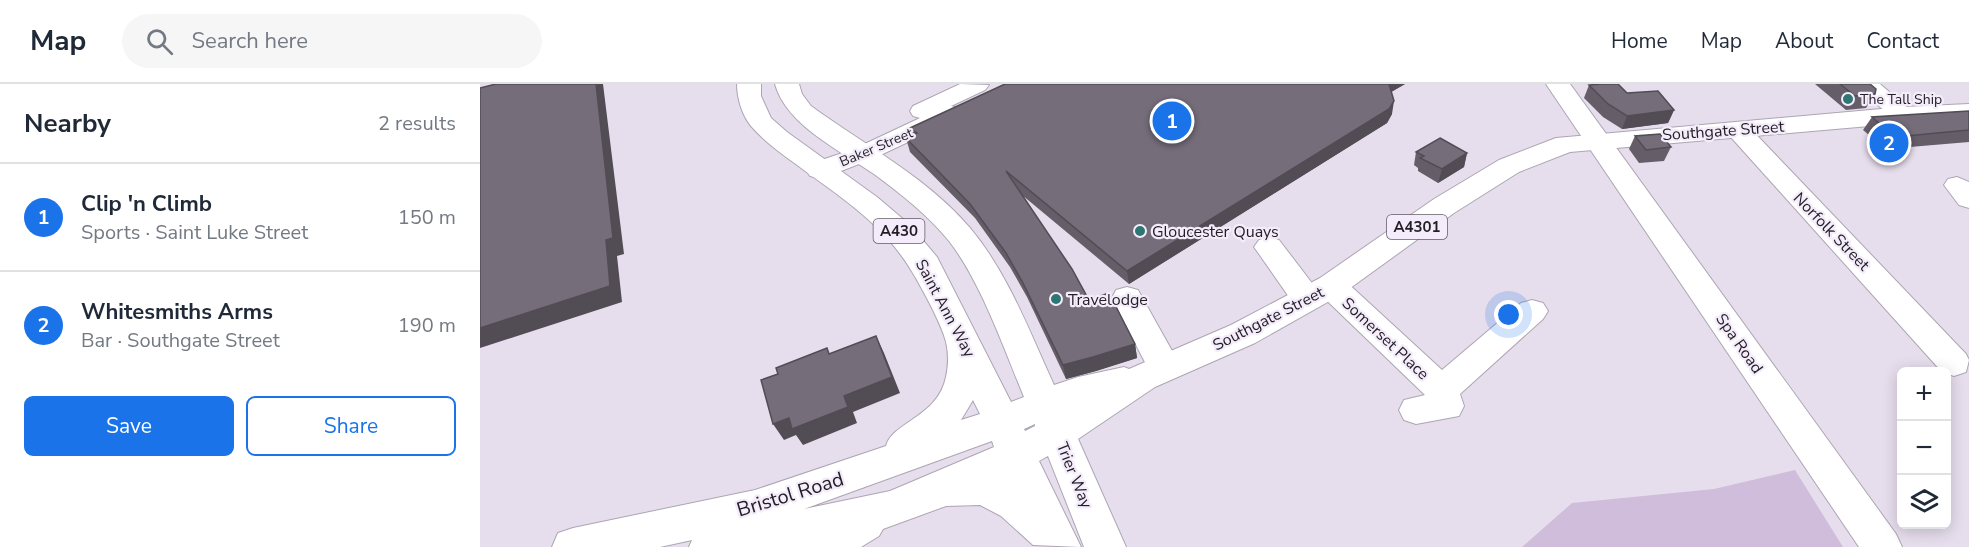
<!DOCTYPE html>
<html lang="en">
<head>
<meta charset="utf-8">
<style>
	:root { --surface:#fff; --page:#f6f6f7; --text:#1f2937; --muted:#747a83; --line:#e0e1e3; --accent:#1a73e8 }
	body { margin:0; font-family:"Nunito Sans",sans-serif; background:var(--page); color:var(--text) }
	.controls { position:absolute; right:18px; bottom:18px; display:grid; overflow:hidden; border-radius:9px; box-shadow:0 3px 15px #0003 }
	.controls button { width:54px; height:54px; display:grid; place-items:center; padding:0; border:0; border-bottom:2px solid var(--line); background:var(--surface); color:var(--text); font:30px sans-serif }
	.you { position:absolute; left:1029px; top:231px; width:21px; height:21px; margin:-15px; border:4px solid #fff; border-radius:50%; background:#1a73e8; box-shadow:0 0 0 9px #1a73e833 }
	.badge { display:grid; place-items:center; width:39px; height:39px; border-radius:50%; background:var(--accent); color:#fff; font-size:20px; font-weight:700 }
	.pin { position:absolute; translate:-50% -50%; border:3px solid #fff; box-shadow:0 2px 6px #0006 }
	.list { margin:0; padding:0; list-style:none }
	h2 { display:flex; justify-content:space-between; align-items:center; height:78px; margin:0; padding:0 24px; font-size:26px }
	h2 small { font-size:20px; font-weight:400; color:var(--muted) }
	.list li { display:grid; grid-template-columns:39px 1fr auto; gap:18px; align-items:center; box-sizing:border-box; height:108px; padding:0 24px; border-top:2px solid var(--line) }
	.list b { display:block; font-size:22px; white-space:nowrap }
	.list p { margin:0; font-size:20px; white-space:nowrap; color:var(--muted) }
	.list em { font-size:20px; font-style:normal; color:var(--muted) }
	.actions { display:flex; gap:12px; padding:18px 24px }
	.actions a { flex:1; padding:14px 0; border:2px solid var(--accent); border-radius:9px; text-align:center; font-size:21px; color:var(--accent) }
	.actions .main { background:var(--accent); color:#fff }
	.icon { flex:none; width:33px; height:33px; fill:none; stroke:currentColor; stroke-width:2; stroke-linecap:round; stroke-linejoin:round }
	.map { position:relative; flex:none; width:1489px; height:463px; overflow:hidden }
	header { display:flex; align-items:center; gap:36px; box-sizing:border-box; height:84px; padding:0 30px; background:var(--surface); border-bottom:2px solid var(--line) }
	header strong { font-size:28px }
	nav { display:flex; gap:33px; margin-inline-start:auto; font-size:21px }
	.search { width:420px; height:54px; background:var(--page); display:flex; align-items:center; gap:15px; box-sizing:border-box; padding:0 21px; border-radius:33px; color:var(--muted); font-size:22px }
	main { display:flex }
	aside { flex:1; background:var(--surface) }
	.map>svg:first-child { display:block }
	.green { fill:#cfbddb }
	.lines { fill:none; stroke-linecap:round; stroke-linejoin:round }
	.minor-casing { stroke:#ada5b3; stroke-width:2 }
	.major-casing { stroke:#ada5b3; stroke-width:2 }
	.minor { fill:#fff; fill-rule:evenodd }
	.major { fill:#fff; fill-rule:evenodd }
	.wall { fill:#655e69 }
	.shaded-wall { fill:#524c55 }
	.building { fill:#756d7a; stroke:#524c55; stroke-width:1.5 }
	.poi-dot { fill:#2d7673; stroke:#f4ecfa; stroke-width:2 }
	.labels { text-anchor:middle; stroke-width:4.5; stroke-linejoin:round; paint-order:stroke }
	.far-poi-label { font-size:14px; fill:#211e24; stroke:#f4ecfa; text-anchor:start }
	.far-street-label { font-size:14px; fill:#211e24; stroke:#f4ecfa }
	.shield { fill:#f4ecfa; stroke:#605c64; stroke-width:1.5 }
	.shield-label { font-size:15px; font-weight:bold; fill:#211e24 }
	.street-label { font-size:16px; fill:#211e24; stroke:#f4ecfa }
	.poi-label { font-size:16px; fill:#211e24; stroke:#f4ecfa; text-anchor:start }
	.near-street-label { font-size:20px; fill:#211e24; stroke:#f4ecfa }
</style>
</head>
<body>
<header>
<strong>Map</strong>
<div class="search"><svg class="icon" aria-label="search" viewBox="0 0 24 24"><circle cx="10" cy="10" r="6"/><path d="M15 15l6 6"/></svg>Search here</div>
<nav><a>Home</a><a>Map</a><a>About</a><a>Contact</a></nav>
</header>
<main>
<aside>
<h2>Nearby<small>2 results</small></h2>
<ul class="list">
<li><span class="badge">1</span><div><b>Clip 'n Climb</b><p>Sports · Saint Luke Street</p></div><em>150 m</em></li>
<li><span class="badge">2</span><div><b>Whitesmiths Arms</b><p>Bar · Southgate Street</p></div><em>190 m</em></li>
</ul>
<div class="actions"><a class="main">Save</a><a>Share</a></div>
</aside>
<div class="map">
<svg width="1489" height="463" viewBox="0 0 1489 463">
	<rect width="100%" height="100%" fill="#e7deed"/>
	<polygon class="green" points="1315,386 1363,463 1042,463 1092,419 1234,405"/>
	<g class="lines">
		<g class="minor-casing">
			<g id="minor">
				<polygon points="480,0 509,1 505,6 471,22 479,24 482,29 479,34 392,75 348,92 339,94 330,92 326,86 330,80 374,65 440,34 433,32 430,27 433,22"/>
				<polygon points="1066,0 1090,0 1416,450 1422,463 1379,463"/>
				<polygon points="1374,0 1400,0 1436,31 1433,36 1424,38 1415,36"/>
				<polygon points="1257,38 1266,40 1486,270 1489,276 1486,288 1474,292 1462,288 1248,50 1245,45 1248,40"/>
				<polygon points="1477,93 1489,98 1489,124 1479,121 1464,101 1468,95"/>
				<polygon points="789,153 799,156 838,207 842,215 838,223 827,226 816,223 779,170 774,163 779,156"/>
				<polygon points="851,191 862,194 962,286 1041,219 1052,216 1063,219 1068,227 1063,235 980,310 984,322 979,332 936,340 924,336 919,326 924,316 945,311 840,210 836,202 840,194"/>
				<polygon points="647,203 658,206 696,274 701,283 696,292 684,296 672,292 632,214 636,206"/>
			</g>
		</g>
		<g class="major-casing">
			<path id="major" d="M257,0h24v12l10,22 16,14 90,65 33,28 27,32 74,145 13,-5c-20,-48 -43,-115 -75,-156 -21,-26 -48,-47 -75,-67 -33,-23 -88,-49 -99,-90h24l3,10 9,12c53,39 116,71 159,122 38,45 60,105 84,157l24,-8 46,-10 5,2 102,-44 89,-47 114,-79 65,-39 57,-22 348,-31 65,-3v16l-65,3 -334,29 -51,20 -65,41 -112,81 -87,49 -100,44 -77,52 48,108h-42l-36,-91 -9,5 42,86 -48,-2 -32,-29 -21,-11 -34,1 -63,23 -4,7 -18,11h-172l3,-7 -32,7h-108l6,-14 15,-5 182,-38 131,-44c6,-24 52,-29 60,-69 6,-29 -2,-44 -14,-69 -13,-25 -25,-48 -44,-69 -27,-30 -63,-53 -95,-77 -15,-11 -30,-22 -42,-36 -9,-11 -14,-28 -14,-42zM493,316l7,14 -19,6zM555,340v2l-10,5 -1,-2zM512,357l2,6 -104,44 -86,18z"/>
		</g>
		<use href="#minor" class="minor"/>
		<use href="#major" class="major"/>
	</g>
	<g class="wall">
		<polygon points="925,0 911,8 912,30 907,39 649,200 542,111 609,216 655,260 657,274 616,287 586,295 547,213 530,183 495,134 430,68 426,54 433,51 430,44"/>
		<polygon points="1335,0 1390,0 1395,10 1386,24 1366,26"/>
		<polygon points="1109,1 1147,9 1194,26 1188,39 1142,45 1123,33 1104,14"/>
		<polygon points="1489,27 1489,58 1406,65 1383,46 1392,33"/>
		<polygon points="1155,52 1191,63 1184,77 1159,79 1149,65"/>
		<polygon points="936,68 987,69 984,83 958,99 938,87 938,84 934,81"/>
	</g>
	<g class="shaded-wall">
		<polygon points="116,0 123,0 144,170 137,172 142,218 0,264 0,244 126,156"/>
		<polygon points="908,0 925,0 906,11"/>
		<polygon points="914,17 912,30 907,39 649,200 647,187"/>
		<polygon points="1194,26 1188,39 1142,45 1147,32"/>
		<polygon points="987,69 984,83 958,99 962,85"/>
		<polygon points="396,252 404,269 420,309 373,328 377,339 323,361 316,351 304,356 293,340 364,312"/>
		<polygon points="655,260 657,274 616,287 586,295 583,281"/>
	</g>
	<g class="building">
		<polygon points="16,0 116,0 133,154 126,156 130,202 0,244 0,4"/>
		<polygon points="525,0 909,0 914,17 909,25 647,187 526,87 592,185 609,216 629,209 655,260 613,273 583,281 543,199 526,169 490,120 426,54 437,49 430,44"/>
		<polygon points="1121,0 1138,0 1147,9 1178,7 1194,26 1147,32 1128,20 1109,1"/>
		<polygon points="1360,0 1390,0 1396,5 1395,10 1375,12"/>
		<polygon points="1489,27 1489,46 1415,53 1392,33"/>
		<polygon points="1180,50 1191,63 1166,66 1155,52"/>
		<polygon points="960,54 987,69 962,85 940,74 944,72 936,68"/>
		<polygon points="396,252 412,293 364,312 368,323 312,345 309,334 293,340 281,296 298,290 296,284 347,264 349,270"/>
	</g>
	<g class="poi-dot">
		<circle cx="1368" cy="15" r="6"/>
		<circle cx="660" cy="147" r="6"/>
		<circle cx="576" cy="215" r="6"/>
	</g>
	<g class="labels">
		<g class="far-poi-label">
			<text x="1380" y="20">The Tall Ship</text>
		</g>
		<g class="far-street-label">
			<text transform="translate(396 63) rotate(-23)" y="5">Baker Street</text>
		</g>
		<g class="shield">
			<rect x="907" y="131" width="60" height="24" rx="4.5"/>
			<rect x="393.5" y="135" width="51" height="24" rx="4.5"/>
		</g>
		<g class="shield-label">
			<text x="937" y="148">A4301</text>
			<text x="419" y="152">A430</text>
		</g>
		<g class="street-label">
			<text transform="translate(1243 46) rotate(-4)" y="6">Southgate Street</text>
			<text transform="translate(1352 147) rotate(46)" y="6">Norfolk Street</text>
			<text transform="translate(466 224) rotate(62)" y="6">Saint Ann Way</text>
			<text transform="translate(788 234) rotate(-27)" y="6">Southgate Street</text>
			<text transform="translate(906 254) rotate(43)" y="6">Somerset Place</text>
			<text transform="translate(1260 259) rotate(55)" y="6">Spa Road</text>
			<text transform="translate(595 391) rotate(68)" y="6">Trier Way</text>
		</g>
		<g class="poi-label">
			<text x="672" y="153">Gloucester Quays</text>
			<text x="588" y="221">Travelodge</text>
		</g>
		<g class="near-street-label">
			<text transform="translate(310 410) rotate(-17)" y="7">Bristol Road</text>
		</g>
	</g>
</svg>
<div class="controls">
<button>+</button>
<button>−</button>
<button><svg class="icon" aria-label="layers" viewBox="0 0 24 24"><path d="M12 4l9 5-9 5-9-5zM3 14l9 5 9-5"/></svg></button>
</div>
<div class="you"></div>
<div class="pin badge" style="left:692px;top:37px">1</div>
<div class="pin badge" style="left:1409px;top:59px">2</div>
</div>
</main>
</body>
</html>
